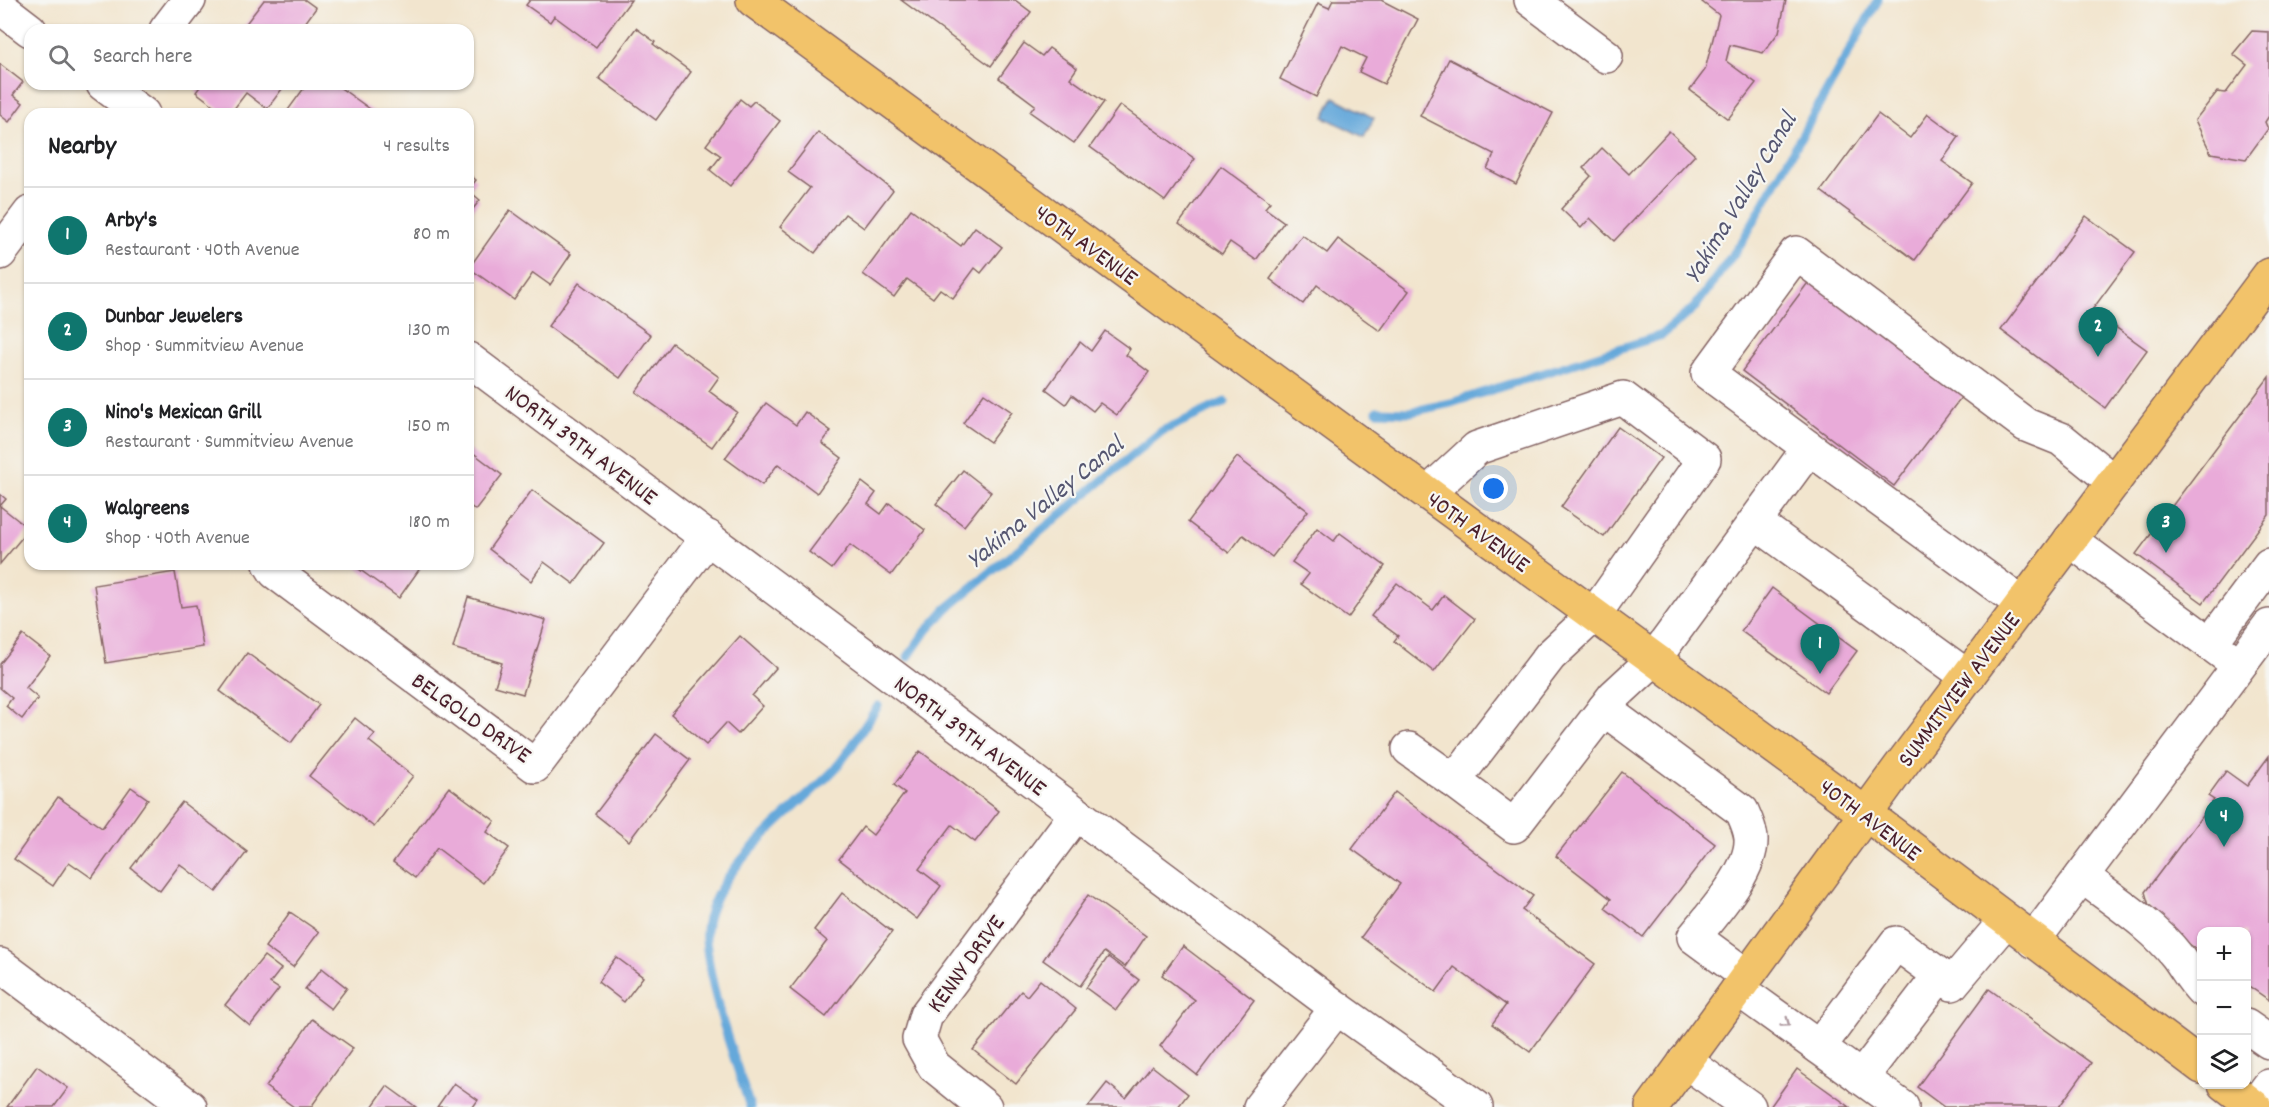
<!DOCTYPE html>
<html lang="en">
<head>
<meta charset="utf-8">
<style>
	:root { --surface:#fff; --page:#f6f6f6; --text:#202124; --muted:#757577; --line:#e0e0e0; --accent:#0f766e }
	body { margin:0; font-family:Dekko,sans-serif; background:var(--page); color:var(--text) }
	.controls { position:absolute; right:18px; bottom:18px; display:grid; overflow:hidden; border-radius:12px; box-shadow:0 2px 4px #0004 }
	.controls button { width:54px; height:54px; display:grid; place-items:center; padding:0; border:0; border-bottom:2px solid var(--line); background:var(--surface); color:var(--text); font:30px sans-serif }
	.you { position:absolute; left:1494px; top:489px; width:21px; height:21px; margin:-15px; border:4px solid #fff; border-radius:50%; background:#1a73e8; box-shadow:0 0 0 9px #1a73e833 }
	.badge { display:grid; place-items:center; width:39px; height:39px; border-radius:50%; background:var(--accent); color:#fff; font-size:20px; font-weight:700 }
	.pin { position:absolute; translate:-50% -50px; filter:drop-shadow(0 2px 3px #0008) }
	.pin::after { content:''; position:absolute; top:32px; width:21px; height:18px; background:inherit; clip-path:polygon(0 0,100% 0,50% 100%) }
	.list { margin:0; padding:0; list-style:none }
	h2 { display:flex; justify-content:space-between; align-items:center; height:78px; margin:0; padding:0 24px; font-size:26px }
	h2 small { font-size:20px; font-weight:400; color:var(--muted) }
	.list li { display:grid; grid-template-columns:39px 1fr auto; gap:18px; align-items:center; box-sizing:border-box; height:96px; padding:0 24px; border-top:2px solid var(--line) }
	.list b { display:block; font-size:22px; white-space:nowrap }
	.list p { margin:0; font-size:20px; white-space:nowrap; color:var(--muted) }
	.list em { font-size:20px; font-style:normal; color:var(--muted) }
	.icon { flex:none; width:33px; height:33px; fill:none; stroke:currentColor; stroke-width:2; stroke-linecap:round; stroke-linejoin:round }
	.map { position:relative; flex:none; width:2269px; height:1107px; overflow:hidden }
	.search { position:absolute; background:var(--surface); box-shadow:0 2px 4px #0004; left:24px; top:24px; width:450px; height:66px; display:flex; align-items:center; gap:15px; box-sizing:border-box; padding:0 21px; border-radius:18px; color:var(--muted); font-size:22px }
	.panel { position:absolute; background:var(--surface); box-shadow:0 2px 4px #0004; left:24px; top:108px; width:450px; height:462px; border-radius:18px }
	.map>svg:first-child { display:block }
	.water { fill:#65a8da; stroke:#586482; stroke-width:1.5 }
	.lines { fill:none; stroke-linecap:round; stroke-linejoin:round }
	.stream { stroke:#65a8da; stroke-width:9 }
	.building { fill:#e9abd9 }
	.minor-casing { stroke:#856464; stroke-width:36 }
	.major-casing { stroke:#856464; stroke-width:36 }
	.minor { stroke:#fff; stroke-width:33 }
	.major { stroke:#f2c36a; stroke-width:33 }
	.oneway { stroke:#ae9aa0 }
	.labels { text-anchor:middle; stroke-width:4.5; stroke-linejoin:round; paint-order:stroke }
	.street-label { font-size:24px; fill:#4a1f2b; stroke:#f6f6f2 }
	.water-label { font-size:26px; font-style:italic; fill:#555671; stroke:#f6f6f2 }
</style>
</head>
<body>
<div class="map">
<svg width="2269" height="1107" viewBox="0 0 2269 1107">
	<rect width="100%" height="100%" fill="#f6f6f2"/>
	<filter id="ink" filterUnits="userSpaceOnUse"><feTurbulence type="fractalNoise" baseFrequency=".0167" numOctaves="2"/><feDisplacementMap in="SourceGraphic" scale="12" xChannelSelector="R" yChannelSelector="G"/><feConvolveMatrix kernelMatrix="1 2 1 2 8 2 1 2 1" color-interpolation-filters="sRGB"/></filter>
	<filter id="wash" filterUnits="userSpaceOnUse"><feTurbulence type="fractalNoise" baseFrequency=".008" numOctaves="4" result="noise"/><feDisplacementMap in="SourceGraphic" scale="24" xChannelSelector="R" yChannelSelector="G"/><feGaussianBlur stdDeviation="1.35" result="paint"/><feColorMatrix in="noise" values="0 0 0 0 0 0 0 0 0 0 0 0 0 0 0 0 0 1.4 0 .05"/><feComposite in="paint" operator="in"/></filter>
	<g filter="url(#wash)">
		<rect width="100%" height="100%" fill="#f2e5ce"/>
		<polygon class="water" points="1334,97 1374,118 1364,137 1324,117"/>
		<g class="lines">
			<g class="stream">
				<polyline points="1377,411 1410,412 1451,403 1662,335 1695,307 1742,242 1878,0"/>
				<polyline points="908,657 923,635 946,609 1162,431 1225,402"/>
				<path d="M750,1107c-17,-54 -39,-110 -44,-167 -5,-63 89,-129 128,-170 17,-19 30,-44 44,-64"/>
			</g>
		</g>
		<g id="blocks">
			<g class="building">
				<polygon points="264,0 305,0 316,8 300,30 241,30"/>
				<polygon points="530,0 631,0 596,47 554,16 550,22 526,5"/>
				<polygon points="901,0 1015,0 1031,12 991,66"/>
				<polygon points="1333,0 1381,0 1418,19 1384,84 1359,72 1366,58 1342,46 1316,97 1280,79 1318,3 1329,8"/>
				<polygon points="1704,0 1786,0 1779,32 1763,53 1730,45 1726,61 1756,83 1728,119 1690,90 1705,70 1719,15 1702,2"/>
				<polygon points="636,28 655,42 653,44 691,72 656,120 599,78"/>
				<polygon points="2252,31 2269,32 2269,116 2265,122 2268,129 2246,159 2211,153 2195,120 2217,92 2226,93 2247,65 2233,54"/>
				<polygon points="1024,43 1042,56 1049,48 1077,68 1070,78 1104,102 1074,143 1030,112 1035,105 999,78"/>
				<polygon points="1449,59 1553,113 1516,184 1487,169 1494,154 1420,116"/>
				<polygon points="0,64 23,82 13,95 23,103 9,122 0,115"/>
				<polygon points="202,84 275,84 282,89 267,109 246,93 230,114 225,114 196,92"/>
				<polygon points="307,84 335,84 377,114 293,114 288,110"/>
				<polygon points="740,99 749,106 754,101 780,121 730,186 710,170 721,156 706,145"/>
				<polygon points="1120,105 1195,159 1165,201 1090,147"/>
				<polygon points="1878,114 1910,138 1928,114 1959,137 1942,161 1972,183 1915,260 1821,191"/>
				<polygon points="1669,131 1695,155 1614,241 1590,218 1581,228 1561,209 1591,176 1583,168 1602,148 1629,174"/>
				<polygon points="818,132 893,190 864,228 845,214 815,253 780,227 810,188 788,172"/>
				<polygon points="1221,166 1270,202 1265,208 1284,222 1256,260 1230,242 1222,254 1179,224"/>
				<polygon points="468,173 476,180 468,190"/>
				<polygon points="468,190 480,200 468,215"/>
				<polygon points="911,209 961,246 975,227 1002,247 981,273 975,268 953,298 940,289 933,298 907,279 894,297 863,274"/>
				<polygon points="510,210 571,254 550,285 533,273 514,300 469,268"/>
				<polygon points="2086,216 2135,252 2092,310 2147,350 2105,408 2001,330"/>
				<polygon points="1302,235 1327,253 1338,239 1409,291 1380,331 1317,285 1303,304 1270,279"/>
				<polygon points="1813,276 1966,391 1894,486 1742,371"/>
				<polygon points="579,283 651,335 620,378 548,326"/>
				<polygon points="1105,331 1130,349 1126,355 1149,372 1117,415 1100,403 1093,411 1072,395 1066,404 1046,389 1080,342 1091,351"/>
				<polygon points="672,343 719,377 709,391 737,412 712,447 636,392"/>
				<polygon points="2269,377 2269,515 2203,603 2136,554"/>
				<polygon points="984,393 1012,412 990,442 963,423"/>
				<polygon points="766,403 796,425 805,412 831,431 822,443 842,458 817,493 778,464 762,485 725,458"/>
				<polygon points="1618,427 1661,458 1604,537 1561,507"/>
				<polygon points="468,449 502,475 475,510 468,504"/>
				<polygon points="1237,457 1308,511 1272,557 1243,535 1229,553 1188,522"/>
				<polygon points="963,470 991,492 964,526 936,504"/>
				<polygon points="862,482 876,493 868,504 881,514 889,503 925,530 891,575 850,545 832,569 809,552"/>
				<polygon points="532,490 604,543 574,584 544,562 531,581 489,549"/>
				<polygon points="0,494 6,499 0,506"/>
				<polygon points="0,506 29,529 0,564"/>
				<polygon points="1317,528 1334,541 1340,533 1385,566 1348,618 1301,584 1309,574 1292,562"/>
				<polygon points="352,564 423,564 399,598"/>
				<polygon points="175,572 181,607 196,605 203,647 106,663 94,585"/>
				<polygon points="1397,583 1433,610 1444,595 1475,619 1434,672 1394,641 1398,636 1371,616"/>
				<polygon points="1772,588 1857,651 1826,693 1741,631"/>
				<polygon points="468,597 546,620 523,694 495,686 502,663 453,648"/>
				<polygon points="23,635 50,656 26,688 38,698 22,719 6,706 12,698 0,688 0,664"/>
				<polygon points="740,636 776,668 752,696 763,706 738,734 726,723 706,745 671,714"/>
				<polygon points="247,653 319,705 291,743 220,691"/>
				<polygon points="355,718 375,734 369,741 413,776 374,827 309,776"/>
				<polygon points="656,734 690,760 629,841 595,814"/>
				<polygon points="920,751 999,811 975,842 952,825 919,869 941,886 917,919 839,859 863,827 873,835 905,793 894,785"/>
				<polygon points="2269,756 2269,1000 2246,984 2246,932 2202,932 2202,953 2153,919 2145,892 2214,800 2208,796 2226,771 2247,786"/>
				<polygon points="1622,772 1715,844 1643,937 1605,908 1611,899 1556,856"/>
				<polygon points="131,787 148,799 92,878 69,862 53,886 14,859 58,797 102,828"/>
				<polygon points="449,787 495,821 487,832 509,848 483,883 437,848 415,878 393,862"/>
				<polygon points="1395,792 1533,896 1522,910 1595,964 1530,1052 1492,1024 1506,1005 1454,967 1436,992 1361,937 1400,884 1352,849"/>
				<polygon points="182,802 247,852 216,892 180,864 160,891 131,868"/>
				<polygon points="842,893 892,932 826,1017 790,989 827,941 814,930"/>
				<polygon points="1088,895 1146,936 1125,967 1104,952 1080,986 1043,960"/>
				<polygon points="290,912 319,932 293,967 265,947"/>
				<polygon points="1183,946 1254,1000 1197,1075 1160,1046 1195,1000 1162,975"/>
				<polygon points="264,956 281,969 270,983 279,989 250,1026 225,1005"/>
				<polygon points="616,957 643,977 624,1002 598,982"/>
				<polygon points="1108,957 1139,980 1116,1010 1086,988"/>
				<polygon points="322,968 347,988 331,1009 305,989"/>
				<polygon points="1040,980 1076,1009 1016,1084 973,1050 1021,991 1027,996"/>
				<polygon points="1989,989 2091,1063 2059,1107 1944,1107 1917,1087"/>
				<polygon points="312,1019 353,1048 311,1107 294,1107 266,1087"/>
				<polygon points="37,1066 68,1088 54,1107 7,1107"/>
				<polygon points="1152,1066 1188,1094 1178,1107 1088,1107 1107,1083 1126,1098"/>
				<polygon points="1797,1069 1850,1107 1770,1107"/>
				<polygon points="454,1083 478,1100 473,1107 437,1107"/>
				<polygon points="387,1086 416,1107 372,1107"/>
			</g>
		</g>
	</g>
	<g filter="url(#ink)">
		<use href="#blocks" fill-opacity="0" stroke="#856464" stroke-width="1.5"/>
		<g class="lines">
			<g class="minor-casing">
				<g id="minor">
					<polyline points="1531,0 1606,56"/>
					<polyline points="0,7 30,30"/>
					<polyline points="166,30 189,0"/>
					<polyline points="103,84 143,114"/>
					<polyline points="0,253 30,213"/>
					<polyline points="468,359 1337,1008 1476,1107"/>
					<polyline points="1809,448 2022,604"/>
					<polyline points="1755,522 1968,677"/>
					<polyline points="2070,540 2239,665"/>
					<polyline points="270,564 275,572 535,766 708,537"/>
					<polyline points="2210,644 2269,565"/>
					<path d="M1604,709l138,102c4,9 8,17 9,27 2,32 -38,75 -57,99l53,39"/>
					<polyline points="1409,749 1454,781 1550,656 1594,615 1704,459 1623,398 1477,448 1428,493"/>
					<polyline points="1454,781 1514,826 1614,696 1654,659 1809,448 1708,373 1796,253 2026,425 2061,439 2114,482"/>
					<path d="M2082,876c31,24 71,49 95,80 9,12 14,23 25,34"/>
					<polyline points="2033,941 2269,626"/>
					<polyline points="0,965 190,1107"/>
					<polyline points="1738,989 1902,1107"/>
					<polyline points="2246,1026 2269,1042"/>
					<polyline points="1819,1047 1896,943 1952,984 2006,920"/>
					<polyline points="1685,1061 1749,1107"/>
					<polyline points="1861,1078 1940,975"/>
					<polyline points="2254,1106 2269,1086"/>
					<polyline points="985,1107 934,1066 919,1039 926,1015 1076,814"/>
					<polyline points="1260,1107 1337,1008"/>
				</g>
			</g>
			<g class="major-casing">
				<g id="major">
					<polyline points="753,0 1866,814 2202,1067"/>
					<polyline points="2225,1084 2255,1107"/>
					<polyline points="1652,1107 1899,768 2269,275"/>
				</g>
			</g>
			<use href="#minor" class="minor"/>
			<use href="#major" class="major"/>
		</g>
		<defs><path id="oneway-chevron" d="M-2-3.5L2.5 0L-2 3.5" fill="none" stroke-width="1.6" stroke-linecap="round" stroke-linejoin="round" transform="scale(1.5)"/></defs>
		<use class="oneway" href="#oneway-chevron" transform="translate(1786 1023) rotate(36)"/>
	</g>
	<g class="labels">
		<g class="street-label">
			<text transform="translate(1087 244) rotate(36)" y="8">40TH AVENUE</text>
			<text transform="translate(582 444) rotate(37)" y="8">NORTH 39TH AVENUE</text>
			<text transform="translate(1479 531) rotate(36)" y="8">40TH AVENUE</text>
			<text transform="translate(1958 689) rotate(-53)" y="8">SUMMITVIEW AVENUE</text>
			<text transform="translate(472 717) rotate(35)" y="8">BELGOLD DRIVE</text>
			<text transform="translate(971 735) rotate(37)" y="8">NORTH 39TH AVENUE</text>
			<text transform="translate(1871 819) rotate(37)" y="8">40TH AVENUE</text>
			<text transform="translate(965 963) rotate(-54)" y="8">KENNY DRIVE</text>
		</g>
		<g class="water-label">
			<text transform="translate(1739 197) rotate(-59)" y="9">Yakima Valley Canal</text>
			<text transform="translate(1044 501) rotate(-39)" y="9">Yakima Valley Canal</text>
		</g>
	</g>
</svg>
<div class="controls">
<button>+</button>
<button>−</button>
<button><svg class="icon" aria-label="layers" viewBox="0 0 24 24"><path d="M12 4l9 5-9 5-9-5zM3 14l9 5 9-5"/></svg></button>
</div>
<div class="you"></div>
<div class="pin badge" style="left:1820px;top:674px">1</div>
<div class="pin badge" style="left:2098px;top:357px">2</div>
<div class="pin badge" style="left:2166px;top:553px">3</div>
<div class="pin badge" style="left:2224px;top:847px">4</div>
<div class="search"><svg class="icon" aria-label="search" viewBox="0 0 24 24"><circle cx="10" cy="10" r="6"/><path d="M15 15l6 6"/></svg>Search here</div>
<section class="panel">
<h2>Nearby<small>4 results</small></h2>
<ul class="list">
<li><span class="badge">1</span><div><b>Arby's</b><p>Restaurant · 40th Avenue</p></div><em>80 m</em></li>
<li><span class="badge">2</span><div><b>Dunbar Jewelers</b><p>Shop · Summitview Avenue</p></div><em>130 m</em></li>
<li><span class="badge">3</span><div><b>Nino's Mexican Grill</b><p>Restaurant · Summitview Avenue</p></div><em>150 m</em></li>
<li><span class="badge">4</span><div><b>Walgreens</b><p>Shop · 40th Avenue</p></div><em>180 m</em></li>
</ul>
</section>
</div>
</body>
</html>
